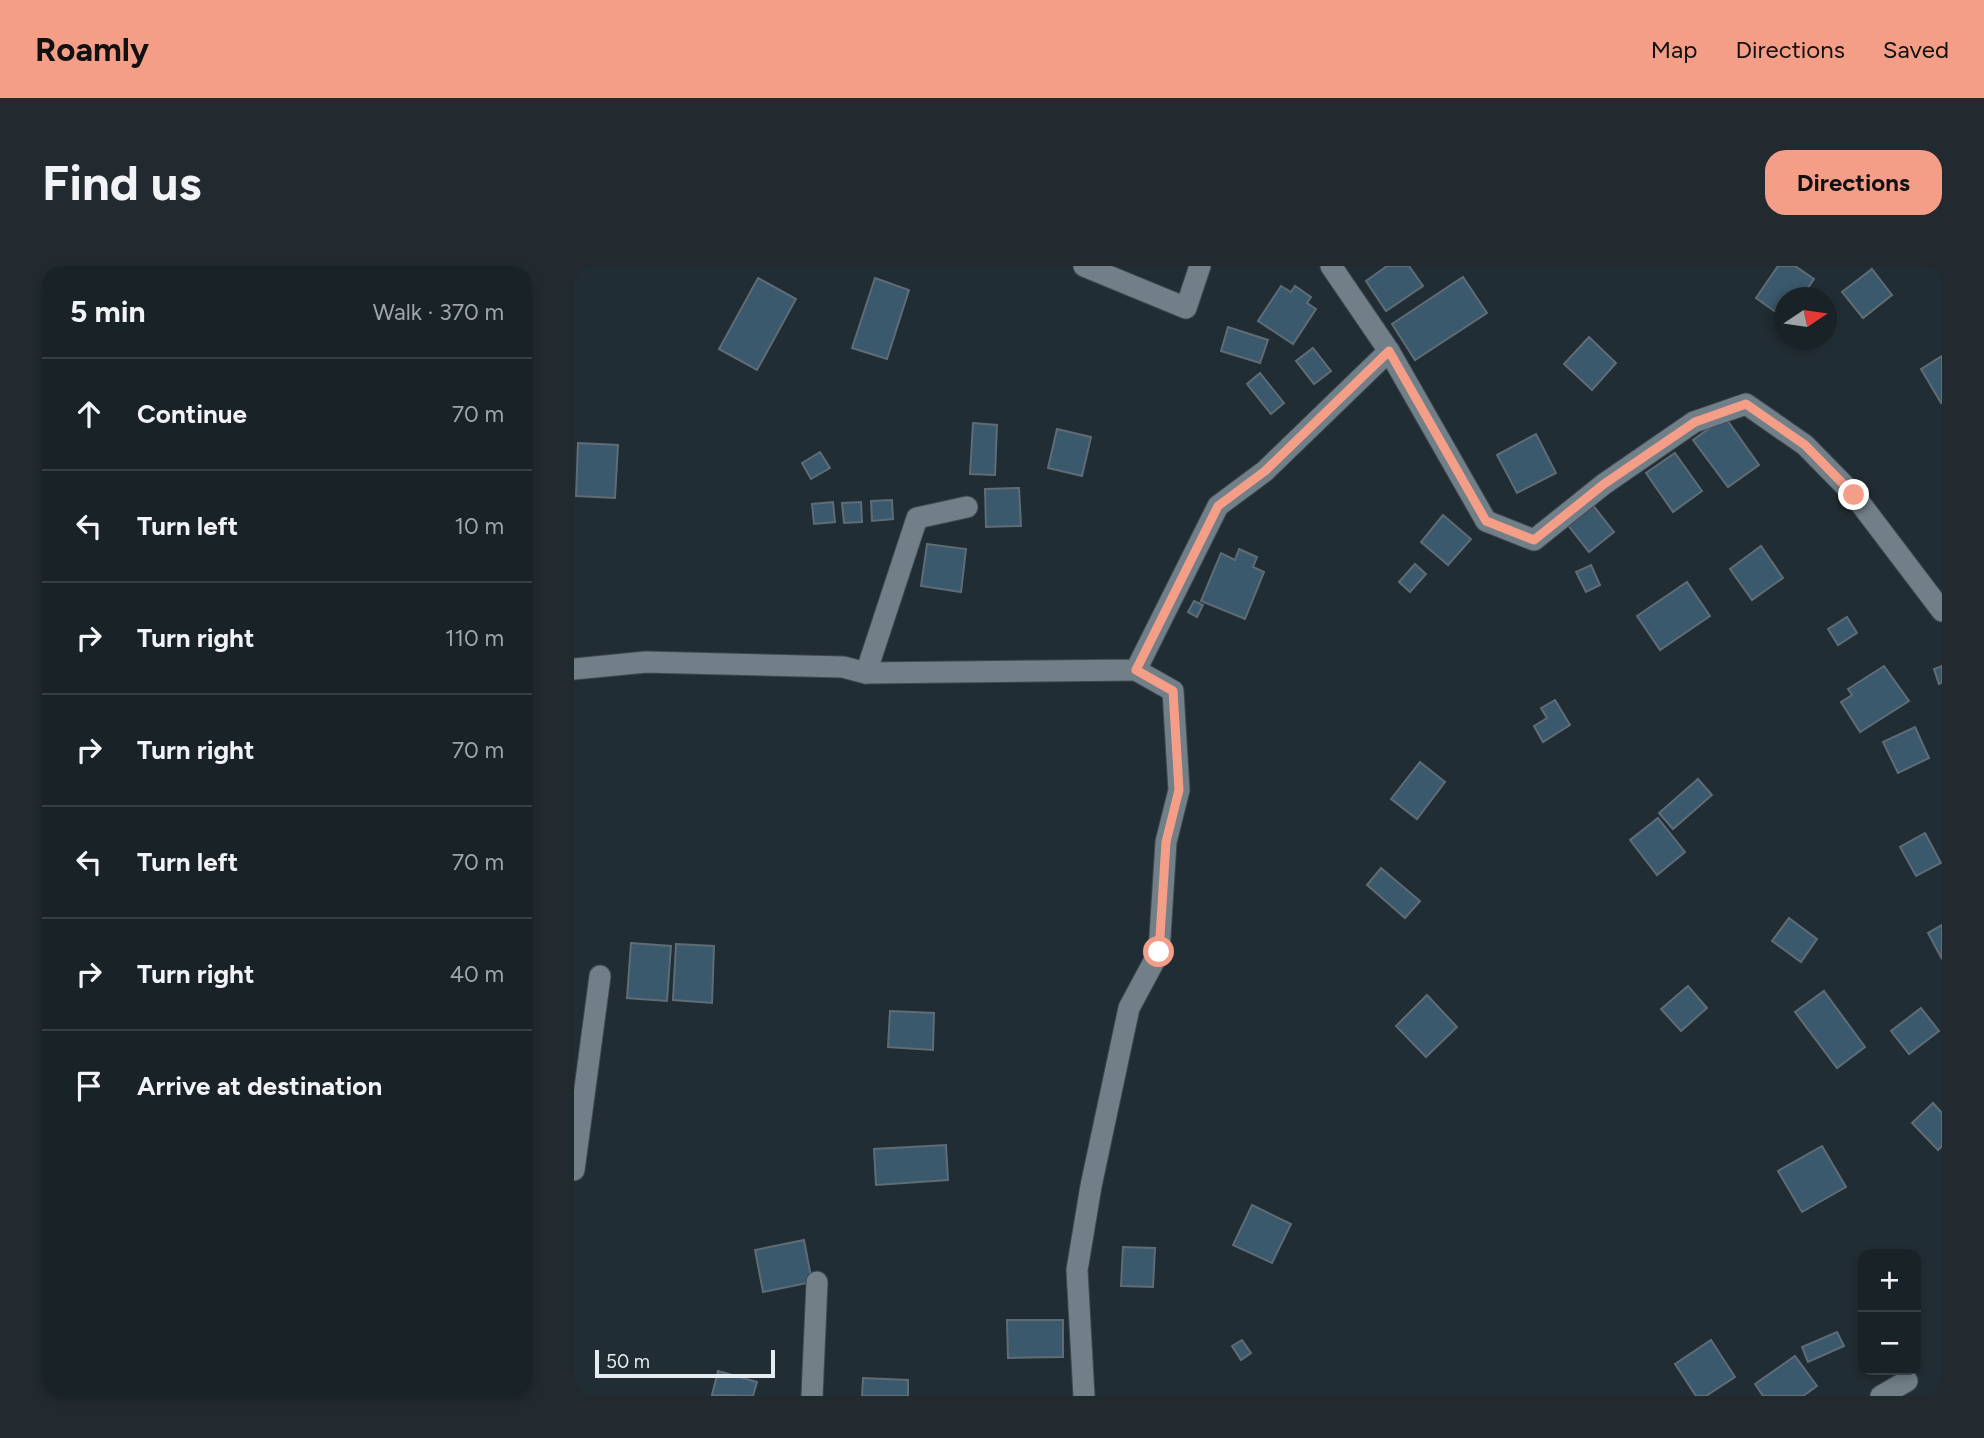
<!DOCTYPE html>
<html lang="en">
<head>
<meta charset="utf-8">
<style>
	:root { --surface:#192227; --page:#222a2f; --text:#f1f3f6; --muted:#9fa4a7; --line:#373f44; --accent:#f49e88 }
	body { margin:0; font-family:Figtree,sans-serif; background:var(--page); color:var(--text) }
	.controls { position:absolute; right:21px; bottom:21px; display:grid; overflow:hidden; border-radius:14px; box-shadow:0 4px 10px #0003 }
	.controls button { width:63px; height:63px; display:grid; place-items:center; padding:0; border:0; border-bottom:2px solid var(--line); background:var(--surface); color:var(--text); font:35px sans-serif }
	.compass { position:absolute; left:1200px; top:21px; width:63px; height:63px; border-radius:50%; background:var(--surface); box-shadow:0 4px 10px #0003; rotate:77deg }
	.scale { position:absolute; left:21px; bottom:18px; width:180px; box-sizing:border-box; padding-left:7px; border:4px solid #e5ecf1; border-top:0; font-size:19px; line-height:24px; white-space:nowrap; color:#e5ecf1; -webkit-text-stroke:5px #212d34; paint-order:stroke }
	.stop { position:absolute; width:21px; height:21px; margin:-16px; border:5px solid #f49e88; border-radius:50%; background:#fff }
	.stop.end { background:#f49e88; border-color:#fff; box-shadow:0 2px 7px #0008 }
	.list { margin:0; padding:0; list-style:none }
	h2 { display:flex; justify-content:space-between; align-items:center; height:91px; margin:0; padding:0 28px; font-size:30px }
	h2 small { font-size:23px; font-weight:400; color:var(--muted) }
	.list li { display:grid; grid-template-columns:46px 1fr auto; gap:21px; align-items:center; box-sizing:border-box; height:112px; padding:0 28px; border-top:2px solid var(--line) }
	.list b { display:block; font-size:26px; white-space:nowrap }
	.list em { font-size:23px; font-style:normal; color:var(--muted) }
	.icon { flex:none; width:38px; height:38px; fill:none; stroke:currentColor; stroke-width:2; stroke-linecap:round; stroke-linejoin:round }
	.map { position:relative; flex:none; width:1368px; height:1130px; overflow:hidden; border-radius:21px }
	header { display:flex; align-items:center; gap:42px; box-sizing:border-box; height:98px; padding:0 35px; background:var(--accent); color:#111 }
	header strong { font-size:33px }
	nav { display:flex; gap:38px; margin-inline-start:auto; font-size:24px }
	.intro { display:flex; align-items:center; justify-content:space-between; box-sizing:border-box; height:168px; padding:0 42px }
	h1 { margin:0; font-size:49px }
	.button { padding:18px 32px; border-radius:21px; background:var(--accent); color:#111; font-size:24px; font-weight:700 }
	main { display:flex; gap:42px; padding:0 42px }
	aside { flex:1; background:var(--surface); border-radius:21px; box-shadow:0 4px 10px #0003 }
	.map>svg:first-child { display:block }
	.building { fill:#3b596d; stroke:#5f6c75; stroke-width:2 }
	.lines { fill:none; stroke-linecap:round; stroke-linejoin:round }
	.street-casing { stroke:#3f494f; stroke-width:23 }
	.street { stroke:#717f88; stroke-width:21 }
	.route { stroke:#f49e88; stroke-width:9 }
</style>
</head>
<body>
<header>
<strong>Roamly</strong>
<nav><a>Map</a><a>Directions</a><a>Saved</a></nav>
</header>
<div class="intro"><h1>Find us</h1><a class="button">Directions</a></div>
<main>
<aside>
<h2>5 min<small>Walk · 370 m</small></h2>
<ul class="list">
<li><svg class="icon" aria-label="ahead" viewBox="0 0 24 24"><path d="M12 20V5M6 11l6-6 6 6"/></svg><div><b>Continue</b></div><em>70 m</em></li>
<li><svg class="icon" aria-label="left" viewBox="0 0 24 24"><path d="M17 20v-9H6M10 6l-5 5 5 5"/></svg><div><b>Turn left</b></div><em>10 m</em></li>
<li><svg class="icon" aria-label="right" viewBox="0 0 24 24"><path d="M7 20v-9h11M14 6l5 5-5 5"/></svg><div><b>Turn right</b></div><em>110 m</em></li>
<li><svg class="icon" aria-label="right" viewBox="0 0 24 24"><path d="M7 20v-9h11M14 6l5 5-5 5"/></svg><div><b>Turn right</b></div><em>70 m</em></li>
<li><svg class="icon" aria-label="left" viewBox="0 0 24 24"><path d="M17 20v-9H6M10 6l-5 5 5 5"/></svg><div><b>Turn left</b></div><em>70 m</em></li>
<li><svg class="icon" aria-label="right" viewBox="0 0 24 24"><path d="M7 20v-9h11M14 6l5 5-5 5"/></svg><div><b>Turn right</b></div><em>40 m</em></li>
<li><svg class="icon" aria-label="arrive" viewBox="0 0 24 24"><path d="M6 21V4h12l-3 4 3 4H6"/></svg><div><b>Arrive at destination</b></div></li>
</ul>
</aside>
<div class="map">
<svg width="1368" height="1130" viewBox="0 0 1368 1130">
	<rect width="100%" height="100%" fill="#212d34"/>
	<g class="building">
		<polygon points="813,0 835,0 849,20 812,45 792,15"/>
		<polygon points="1204,0 1221,0 1240,13 1227,32 1210,32 1210,52 1182,32"/>
		<polygon points="1298,3 1318,29 1289,52 1268,26"/>
		<polygon points="889,11 913,47 841,94 818,58"/>
		<polygon points="184,12 222,33 183,104 145,83"/>
		<polygon points="301,12 335,24 313,93 278,82"/>
		<polygon points="707,20 717,26 721,20 737,31 733,37 742,43 719,78 684,55"/>
		<polygon points="654,61 694,74 686,97 647,85"/>
		<polygon points="1015,71 1042,97 1018,124 990,98"/>
		<polygon points="739,82 757,105 740,118 722,95"/>
		<polygon points="1368,90 1368,136 1367,137 1347,103"/>
		<polygon points="686,107 710,137 697,148 673,118"/>
		<polygon points="1151,151 1185,199 1154,221 1119,174"/>
		<polygon points="399,157 423,159 421,209 396,208"/>
		<polygon points="483,163 517,171 508,210 474,202"/>
		<polygon points="962,168 982,207 943,227 923,189"/>
		<polygon points="4,177 44,179 41,232 2,230"/>
		<polygon points="246,186 256,202 237,213 228,197"/>
		<polygon points="1101,187 1128,225 1099,246 1072,207"/>
		<polygon points="445,222 447,260 412,261 411,223"/>
		<polygon points="318,234 319,253 298,255 297,235"/>
		<polygon points="259,236 261,256 240,258 238,238"/>
		<polygon points="287,236 288,256 270,257 268,237"/>
		<polygon points="1018,238 1040,266 1015,286 993,258"/>
		<polygon points="869,249 897,273 874,299 847,276"/>
		<polygon points="353,278 392,283 387,326 347,320"/>
		<polygon points="1187,280 1209,312 1178,334 1156,303"/>
		<polygon points="665,283 683,291 679,301 690,306 671,353 627,335 647,287 661,294"/>
		<polygon points="841,298 852,308 836,326 825,316"/>
		<polygon points="1017,299 1026,319 1012,326 1002,306"/>
		<polygon points="1113,316 1136,350 1086,384 1063,350"/>
		<polygon points="620,335 629,339 623,351 614,346"/>
		<polygon points="1273,351 1283,367 1264,379 1254,363"/>
		<polygon points="1310,400 1335,435 1286,466 1267,436 1278,429 1274,423"/>
		<polygon points="1368,400 1368,416 1365,418 1360,403"/>
		<polygon points="981,434 996,459 969,476 960,460 973,452 967,442"/>
		<polygon points="1341,461 1355,492 1324,507 1309,476"/>
		<polygon points="846,496 871,516 843,553 817,533"/>
		<polygon points="1124,513 1138,529 1099,563 1085,547"/>
		<polygon points="1084,552 1111,586 1083,609 1056,574"/>
		<polygon points="1351,567 1367,597 1342,610 1326,581"/>
		<polygon points="807,602 846,635 831,652 793,619"/>
		<polygon points="1215,652 1243,673 1227,696 1198,675"/>
		<polygon points="1368,659 1368,693 1354,667"/>
		<polygon points="57,677 97,680 93,735 53,732"/>
		<polygon points="102,678 140,680 138,737 99,734"/>
		<polygon points="1114,720 1133,742 1107,765 1087,743"/>
		<polygon points="1250,725 1291,781 1263,802 1221,746"/>
		<polygon points="853,729 883,761 852,791 822,760"/>
		<polygon points="1347,742 1365,765 1335,788 1317,765"/>
		<polygon points="316,745 360,747 359,784 314,781"/>
		<polygon points="1359,837 1368,847 1368,880 1364,884 1338,857"/>
		<polygon points="372,879 374,914 302,919 300,883"/>
		<polygon points="1248,880 1272,921 1228,946 1204,905"/>
		<polygon points="678,939 717,958 698,997 659,979"/>
		<polygon points="230,974 238,1016 189,1026 181,984"/>
		<polygon points="549,981 581,982 579,1021 547,1020"/>
		<polygon points="433,1054 489,1054 489,1091 434,1092"/>
		<polygon points="1263,1066 1270,1080 1234,1096 1228,1081"/>
		<polygon points="668,1074 677,1087 667,1094 658,1080"/>
		<polygon points="1137,1074 1161,1111 1132,1130 1122,1130 1101,1098"/>
		<polygon points="1221,1090 1243,1120 1229,1130 1189,1130 1181,1118"/>
		<polygon points="144,1105 183,1116 179,1130 138,1129"/>
		<polygon points="289,1112 334,1114 334,1130 288,1130"/>
	</g>
	<g class="lines">
		<g class="street-casing">
			<g id="street">
				<polyline points="510,0 612,42 626,0"/>
				<polyline points="757,0 815,85 912,255 960,274 1030,218 1120,156 1172,138 1231,179 1280,229 1368,345"/>
				<polyline points="0,403 72,396 269,401 292,407 562,404 644,240 691,205 815,85"/>
				<polyline points="292,407 343,252 393,241"/>
				<polyline points="0,904 26,710"/>
				<polyline points="238,1130 243,1016"/>
				<polyline points="510,1130 503,1004 517,920 555,742 585,686 592,576 605,524 599,425 562,404"/>
				<polyline points="1307,1130 1333,1115"/>
			</g>
		</g>
		<use href="#street" class="street"/>
	</g>
	<g class="lines">
		<polyline class="route" points="585,686 592,576 605,524 599,425 562,404 644,240 691,205 815,85 912,255 960,274 1030,218 1121,156 1172,138 1231,179 1280,229"/>
	</g>
</svg>
<div class="controls">
<button>+</button>
<button>−</button>
</div>
<svg class="compass" viewBox="-18 -18 36 36"><path d="M0-13l5 13h-10z" fill="#e53935"/><path d="M0 13l5-13h-10z" fill="#9fa4a7"/></svg>
<div class="scale">50 m</div>
<div class="stop" style="left:585px;top:686px"></div>
<div class="stop end" style="left:1280px;top:229px"></div>
</div>
</main>
</body>
</html>
